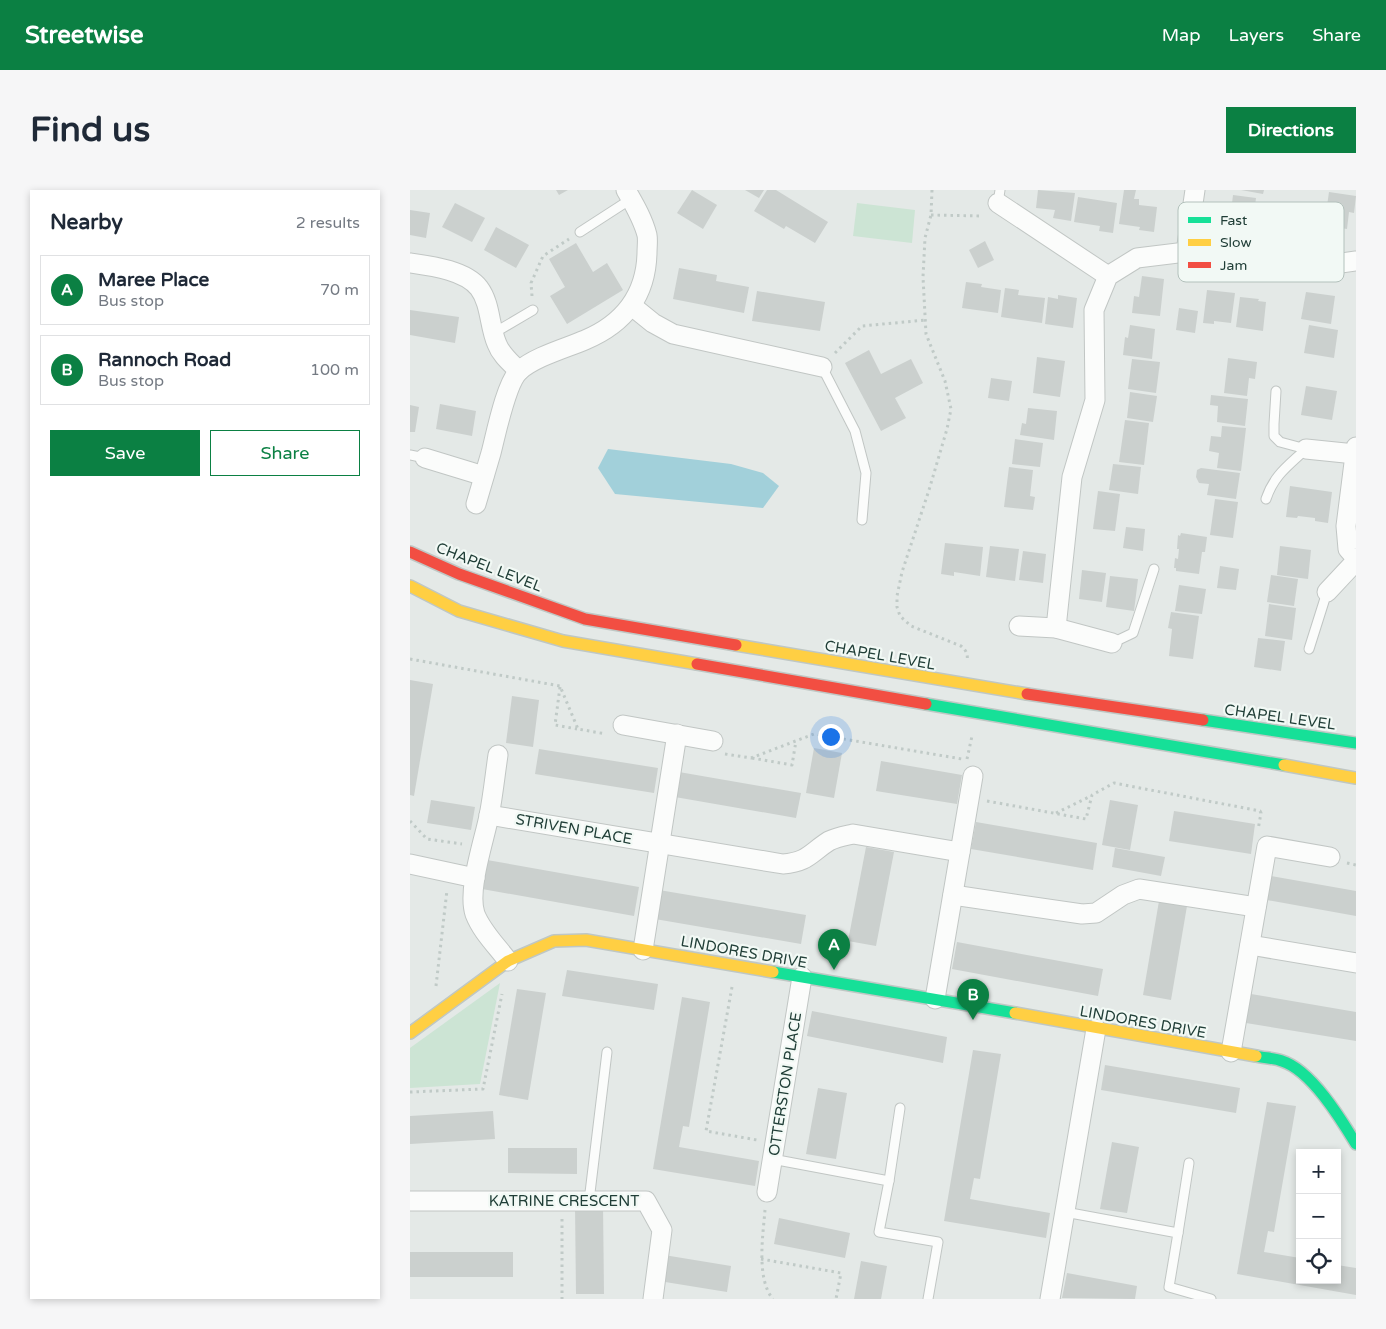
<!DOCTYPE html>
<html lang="en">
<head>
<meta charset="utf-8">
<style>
	:root { --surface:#fff; --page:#f6f6f7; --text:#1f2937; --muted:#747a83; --line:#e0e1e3; --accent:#0b8043 }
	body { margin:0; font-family:"Varela Round",sans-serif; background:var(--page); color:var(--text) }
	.controls { position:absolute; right:15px; bottom:15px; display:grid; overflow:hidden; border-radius:0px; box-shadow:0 2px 8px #0003 }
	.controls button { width:45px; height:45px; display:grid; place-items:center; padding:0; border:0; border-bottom:1px solid var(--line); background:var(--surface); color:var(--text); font:25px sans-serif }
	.you { position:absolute; left:420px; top:546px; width:18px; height:18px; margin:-12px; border:4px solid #fff; border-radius:50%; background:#1a73e8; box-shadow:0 0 0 8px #1a73e833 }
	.badge { display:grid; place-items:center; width:32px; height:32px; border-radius:50%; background:var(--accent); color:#fff; font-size:16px; font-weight:700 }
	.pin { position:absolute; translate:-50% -41px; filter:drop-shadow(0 1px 2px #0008) }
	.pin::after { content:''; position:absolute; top:26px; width:18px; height:15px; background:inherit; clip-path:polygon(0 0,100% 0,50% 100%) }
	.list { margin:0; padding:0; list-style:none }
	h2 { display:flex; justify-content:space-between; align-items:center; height:65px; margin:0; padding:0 20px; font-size:21px }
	h2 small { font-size:16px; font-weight:400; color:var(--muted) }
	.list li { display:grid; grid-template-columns:32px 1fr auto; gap:15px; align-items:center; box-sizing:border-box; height:70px; margin:0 10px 10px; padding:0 10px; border:1px solid var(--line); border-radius:0px }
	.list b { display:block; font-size:19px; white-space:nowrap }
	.list p { margin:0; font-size:16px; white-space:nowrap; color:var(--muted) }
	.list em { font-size:16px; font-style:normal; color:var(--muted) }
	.actions { display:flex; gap:10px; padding:15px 20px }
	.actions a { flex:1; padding:11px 0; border:1px solid var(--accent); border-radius:0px; text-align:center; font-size:18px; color:var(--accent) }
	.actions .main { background:var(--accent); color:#fff }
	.icon { flex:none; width:28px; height:28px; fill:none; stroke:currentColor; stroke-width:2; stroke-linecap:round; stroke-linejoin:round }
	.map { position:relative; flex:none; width:946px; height:1109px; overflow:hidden; border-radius:0px }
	header { display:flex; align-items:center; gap:30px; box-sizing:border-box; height:70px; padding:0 25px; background:var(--accent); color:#fff }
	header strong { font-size:24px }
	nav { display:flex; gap:28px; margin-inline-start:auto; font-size:18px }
	.intro { display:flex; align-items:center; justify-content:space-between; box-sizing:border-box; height:120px; padding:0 30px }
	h1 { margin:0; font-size:35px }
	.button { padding:12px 22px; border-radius:0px; background:var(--accent); color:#fff; font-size:18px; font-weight:700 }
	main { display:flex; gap:30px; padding:0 30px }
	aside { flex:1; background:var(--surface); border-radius:0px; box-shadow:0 2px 8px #0003 }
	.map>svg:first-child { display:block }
	.green { fill:#cce4d4 }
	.water { fill:#a2d0da }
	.building { fill:#cbd0ce }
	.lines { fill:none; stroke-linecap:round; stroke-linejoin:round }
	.lane-casing { stroke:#c1c6c4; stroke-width:11 }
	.street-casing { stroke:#c1c6c4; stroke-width:21 }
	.fast-casing { stroke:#bfc7c4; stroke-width:14 }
	.slow-casing { stroke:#bfc7c4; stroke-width:14 }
	.jam-casing { stroke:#bfc7c4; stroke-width:14 }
	.path { stroke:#c0cac7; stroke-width:3; stroke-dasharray:2.5 4; stroke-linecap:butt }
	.lane { stroke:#fbfcfb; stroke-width:9 }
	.street { stroke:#fbfcfb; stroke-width:19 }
	.fast { stroke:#16e098; stroke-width:11 }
	.slow { stroke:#ffcf43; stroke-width:11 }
	.jam { stroke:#f24e42; stroke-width:11 }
	.labels { text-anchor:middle; stroke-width:4.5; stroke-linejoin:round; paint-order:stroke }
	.street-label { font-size:15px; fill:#203e37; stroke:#f2f9f5 }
	.key { fill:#f2f9f5; stroke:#b3c1bc; stroke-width:1 }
	.key-label { font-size:14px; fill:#203e37 }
</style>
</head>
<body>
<header>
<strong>Streetwise</strong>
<nav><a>Map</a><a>Layers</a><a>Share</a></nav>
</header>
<div class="intro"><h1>Find us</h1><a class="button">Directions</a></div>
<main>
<aside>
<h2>Nearby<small>2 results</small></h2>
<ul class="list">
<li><span class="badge">A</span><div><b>Maree Place</b><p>Bus stop</p></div><em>70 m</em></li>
<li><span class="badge">B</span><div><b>Rannoch Road</b><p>Bus stop</p></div><em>100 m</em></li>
</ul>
<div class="actions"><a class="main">Save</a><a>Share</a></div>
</aside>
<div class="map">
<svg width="946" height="1109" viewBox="0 0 946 1109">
	<rect width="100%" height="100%" fill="#e4e9e7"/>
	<g class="green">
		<polygon points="447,13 505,20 502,53 443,46"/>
		<polygon points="90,793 70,894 0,898 0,858"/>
	</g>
	<polygon class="water" points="198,259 321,274 353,283 369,296 353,318 205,304 188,278"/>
	<g class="building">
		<polygon points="146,0 158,0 149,5"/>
		<polygon points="282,0 307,15 293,39 267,23"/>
		<polygon points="335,0 354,0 349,8"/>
		<polygon points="357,0 366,0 418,32 405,53 376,36 374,39 344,21"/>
		<polygon points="628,0 665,3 661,31 643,28 645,20 626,18"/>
		<polygon points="714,0 726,0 724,9 729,9 729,15 747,17 744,42 729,40 730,37 709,34"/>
		<polygon points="831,0 854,0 853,4"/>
		<polygon points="919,2 946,6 944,23 939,22 937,39 914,35 914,33 905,31 903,28 903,23 907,21 916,23"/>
		<polygon points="823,5 846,8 841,47 814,43 816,29 820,30"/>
		<polygon points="668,7 707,13 703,43 689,41 690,36 664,32"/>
		<polygon points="45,13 75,28 62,52 32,37"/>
		<polygon points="0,20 20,23 16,48 0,45"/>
		<polygon points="86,37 119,55 106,78 74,60"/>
		<polygon points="575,51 584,70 568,78 559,60"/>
		<polygon points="166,53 183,82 197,73 213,100 157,134 140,106 155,97 139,69"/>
		<polygon points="269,78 307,85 306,91 339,97 334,123 263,109"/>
		<polygon points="732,86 754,89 750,126 722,123 724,106 729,107"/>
		<polygon points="556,92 572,94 571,97 591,100 588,123 552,118"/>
		<polygon points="595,98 609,100 608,105 635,108 632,133 591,127"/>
		<polygon points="797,100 825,103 821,133 804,131 804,134 793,133"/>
		<polygon points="347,101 415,112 410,141 342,131"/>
		<polygon points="896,102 925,106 921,134 891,129"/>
		<polygon points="648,105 667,108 663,138 635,134 638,107 648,109"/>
		<polygon points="830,107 849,109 848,111 856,112 853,141 826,137"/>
		<polygon points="769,118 788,121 785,143 766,140"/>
		<polygon points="0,120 49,127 45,153 0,145"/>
		<polygon points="720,135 745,139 742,169 713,165 715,147 718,148"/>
		<polygon points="899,135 928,140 924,168 894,163"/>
		<polygon points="459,160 471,184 501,169 513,193 485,208 496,228 471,241 435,173"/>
		<polygon points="627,167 655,171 650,207 623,203"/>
		<polygon points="818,168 847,172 845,189 839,188 837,206 814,203"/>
		<polygon points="722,169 750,172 746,203 718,199"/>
		<polygon points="581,188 602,191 599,211 578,208"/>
		<polygon points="896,196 927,201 922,230 891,225"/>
		<polygon points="720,202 747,206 743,232 717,228"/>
		<polygon points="801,205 838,209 835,236 807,232 808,216 800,215"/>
		<polygon points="30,214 66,221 62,246 26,239"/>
		<polygon points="0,215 9,217 5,242 0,242"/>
		<polygon points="618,218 647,221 644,250 610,245 612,233 616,234"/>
		<polygon points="715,230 739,233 734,275 709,272"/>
		<polygon points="812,236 836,238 831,281 807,278 809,263 799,261 801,246 811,247"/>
		<polygon points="605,249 633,253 630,277 602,274"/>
		<polygon points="703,274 731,277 728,304 699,300"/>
		<polygon points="599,277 623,280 620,306 625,307 623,320 594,317"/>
		<polygon points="791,278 830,283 826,309 797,305 799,294 789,293 786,287 787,280"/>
		<polygon points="880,296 922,302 918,333 905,331 905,328 888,326 887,328 876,327"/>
		<polygon points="688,301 710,304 705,341 683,339"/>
		<polygon points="805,309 828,312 823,348 800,345"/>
		<polygon points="716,337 735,339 733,361 713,358"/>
		<polygon points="771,343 797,347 795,362 792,362 789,384 766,381 766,378 764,378 765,368 768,369 769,359 767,359 768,345 770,346"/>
		<polygon points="535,353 573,357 570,386 544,382 544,386 531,384"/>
		<polygon points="580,356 609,359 605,391 576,387"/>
		<polygon points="870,356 901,360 898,389 867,385"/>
		<polygon points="613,361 636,364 633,393 609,390"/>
		<polygon points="810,376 829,379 826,400 807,398"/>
		<polygon points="672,380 696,383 692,412 669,409"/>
		<polygon points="861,385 888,389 884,416 857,412"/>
		<polygon points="700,386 728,389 724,421 696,417"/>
		<polygon points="769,395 796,399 792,424 765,421"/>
		<polygon points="859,414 886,418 882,450 855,446"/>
		<polygon points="761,422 789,426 783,469 759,466 762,439 758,438"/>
		<polygon points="848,448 875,451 871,481 844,477"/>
		<polygon points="0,490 23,494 4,606 0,605"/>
		<polygon points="102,506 129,510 123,557 96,553"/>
		<polygon points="404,558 432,563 424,608 396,603"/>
		<polygon points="129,559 248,578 244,603 125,584"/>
		<polygon points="471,571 552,585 547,614 466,601"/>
		<polygon points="269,582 391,603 386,628 265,607"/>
		<polygon points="21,610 65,617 61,640 17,633"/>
		<polygon points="700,610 728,615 720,660 692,655"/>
		<polygon points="764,621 845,634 841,664 759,651"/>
		<polygon points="566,632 687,653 683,680 561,659"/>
		<polygon points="456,657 484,662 466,756 438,751"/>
		<polygon points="705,658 755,667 751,686 702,677"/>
		<polygon points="77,670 229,697 224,726 72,699"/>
		<polygon points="861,686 946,701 946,726 857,710"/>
		<polygon points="249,700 396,725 391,754 245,729"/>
		<polygon points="749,711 777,716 761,810 733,805"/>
		<polygon points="547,752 693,779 688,806 542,779"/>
		<polygon points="157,780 248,794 244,820 152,806"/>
		<polygon points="107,799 136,803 118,910 89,905"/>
		<polygon points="841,804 946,822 946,851 836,833"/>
		<polygon points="272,807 300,812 279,937 273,936 269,957 349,971 345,996 243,979"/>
		<polygon points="402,821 537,847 533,873 397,846"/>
		<polygon points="563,860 591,864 570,989 564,988 560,1009 640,1023 636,1048 534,1031"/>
		<polygon points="695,875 830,898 826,923 691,900"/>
		<polygon points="408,898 437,903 426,969 396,964"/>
		<polygon points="857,912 886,916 864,1042 858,1041 854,1062 890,1068 890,1090 927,1090 927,1075 946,1078 946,1105 827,1084"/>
		<polygon points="83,921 85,949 0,954 0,926"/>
		<polygon points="702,952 729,957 717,1023 690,1019"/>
		<polygon points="98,958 167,958 167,984 98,983"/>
		<polygon points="165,1015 193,1015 194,1104 166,1104"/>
		<polygon points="369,1028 440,1043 435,1068 364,1054"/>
		<rect x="0" y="1062" width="103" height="25"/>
		<polygon points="254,1065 321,1076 317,1102 249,1091"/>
		<polygon points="451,1071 477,1076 471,1109 444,1109"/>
		<polygon points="657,1083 727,1096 725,1109 652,1108"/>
	</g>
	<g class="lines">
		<g class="lane-casing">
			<g id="lane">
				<polyline points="588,13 590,0"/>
				<polyline points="170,42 221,9"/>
				<polyline points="84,143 123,120"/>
				<polyline points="412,177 445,241 456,283 452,330"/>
				<polyline points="866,201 864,234 864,246 870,252 896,259"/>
				<polyline points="0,265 15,268"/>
				<path d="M856,309c8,-24 22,-33 40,-50"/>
				<polyline points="702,453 723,443 744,379"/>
				<polyline points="899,459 917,402"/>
				<polyline points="362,969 479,991 469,1042 528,1052 518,1109"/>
				<polyline points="479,991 490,918"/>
				<polyline points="179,1011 197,862"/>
				<polyline points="655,1022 768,1043 759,1097 801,1109"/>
				<polyline points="768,1043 779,973"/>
			</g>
		</g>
		<g class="street-casing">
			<g id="street">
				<polyline points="588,13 698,86"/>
				<polyline points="776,62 785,0"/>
				<path d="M0,73c21,3 55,7 69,25 12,16 10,38 18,56 4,11 14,19 22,27"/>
				<polyline points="222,116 243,133 263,144 412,177"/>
				<polyline points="946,257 936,336 938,359 946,368"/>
				<polyline points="896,259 945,264"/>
				<polyline points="15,268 74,286"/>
				<path d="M66,314c5,-17 10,-34 15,-51 5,-19 15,-70 28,-82 15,-14 47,-23 66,-31 38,-16 61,-44 62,-87 0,-6 1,-13 0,-18 -4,-16 -13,-31 -21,-45"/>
				<polyline points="917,402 946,371"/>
				<polyline points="609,436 646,438 702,453"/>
				<polyline points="646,438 662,287 685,210 684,120 698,86 727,68 776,62 889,79 946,71"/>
				<polyline points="213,535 303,551"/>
				<path d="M88,565c-3,20 -5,41 -9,61 -5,25 -22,74 -14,98 7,18 22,32 33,47"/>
				<path d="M79,625l294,49c25,-2 27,-11 46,-23 8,-4 15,-5 24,-7l107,18"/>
				<polyline points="0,674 65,688"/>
				<polyline points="543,705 672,724 686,723 713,705 729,699 846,717"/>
				<polyline points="840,755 946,773"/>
				<polyline points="233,760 267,544"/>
				<polyline points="525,809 563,586"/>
				<polyline points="821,862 857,656 920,667"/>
				<polyline points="357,1002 392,787"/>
				<polyline points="0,1011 236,1011 252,1040 243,1109"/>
				<polyline points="640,1109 686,839"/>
			</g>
		</g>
		<g class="fast-casing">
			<g id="fast">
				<polyline points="516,514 874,575"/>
				<polyline points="793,530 946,553"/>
				<polyline points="363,782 605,823"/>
				<path d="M846,866c8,2 18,2 26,5 29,9 59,58 74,83"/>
			</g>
		</g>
		<g class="slow-casing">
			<g id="slow">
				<polyline points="0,396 49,421 153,451 287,474"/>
				<polyline points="326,455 617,504"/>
				<polyline points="874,575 946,588"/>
				<polyline points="605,823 846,866"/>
				<polyline points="0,843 98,771 144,751 176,750 363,782"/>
			</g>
		</g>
		<g class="jam-casing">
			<g id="jam">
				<polyline points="0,362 49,384 175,429 326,455"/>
				<polyline points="287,474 516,514"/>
				<polyline points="617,504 793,530"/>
			</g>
		</g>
		<g class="path">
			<path d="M522,0l-1,25 -6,23 -2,39 3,57 19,47 6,28 -4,20 -18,61 -27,82 -5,24v11l3,9 11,10 50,20c6,5 7,9 6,16"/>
			<polyline points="521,25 573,26"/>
			<polyline points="122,106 121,93 133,66 159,49"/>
			<polyline points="425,163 452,136 516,130"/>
			<polyline points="0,469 150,496 168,539 196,544"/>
			<polyline points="150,497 145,535 167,539"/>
			<polyline points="315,564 341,568 404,544 552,569"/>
			<polyline points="342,568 382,575 386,551"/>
			<polyline points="557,569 562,546"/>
			<polyline points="577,611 676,629 682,605 704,593 850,621 851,623 848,640"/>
			<polyline points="646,623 681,606"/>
			<polyline points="0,631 17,649 52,654"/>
			<polyline points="937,673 946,675"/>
			<polyline points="26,796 37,700"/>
			<polyline points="322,797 296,941 347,950"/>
			<polyline points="0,902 73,899 92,804"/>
			<path d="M355,1020c-2,25 -9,69 8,89"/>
			<polyline points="152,1029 152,1109"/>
			<polyline points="351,1069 431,1083 426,1109"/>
		</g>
		<use href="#lane" class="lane"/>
		<use href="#street" class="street"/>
		<use href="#fast" class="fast"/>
		<use href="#slow" class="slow"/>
		<use href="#jam" class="jam"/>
	</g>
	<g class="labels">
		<g class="street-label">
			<text transform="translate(79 377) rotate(21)" y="5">CHAPEL LEVEL</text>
			<text transform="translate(470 465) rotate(10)" y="5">CHAPEL LEVEL</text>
			<text transform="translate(870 527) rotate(8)" y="5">CHAPEL LEVEL</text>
			<text transform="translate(164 639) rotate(10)" y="5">STRIVEN PLACE</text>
			<text transform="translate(334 762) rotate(10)" y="5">LINDORES DRIVE</text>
			<text transform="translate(733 832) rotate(10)" y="5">LINDORES DRIVE</text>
			<text transform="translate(375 894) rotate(-81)" y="5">OTTERSTON PLACE</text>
			<text x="154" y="1016">KATRINE CRESCENT</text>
		</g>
	</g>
	<rect x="768" y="12" width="166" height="80" rx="8" class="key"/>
	<rect x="778" y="27" width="23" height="6" fill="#16e098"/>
	<rect x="778" y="49" width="23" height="7" fill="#ffcf43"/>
	<rect x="778" y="72" width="23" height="6" fill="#f24e42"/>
	<g class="key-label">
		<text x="810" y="35">Fast</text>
		<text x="810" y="57">Slow</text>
		<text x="810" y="80">Jam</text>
	</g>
</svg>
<div class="controls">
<button>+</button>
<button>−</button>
<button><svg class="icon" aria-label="locate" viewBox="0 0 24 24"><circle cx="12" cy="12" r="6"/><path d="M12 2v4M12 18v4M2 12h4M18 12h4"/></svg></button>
</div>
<div class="you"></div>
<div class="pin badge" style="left:424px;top:780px">A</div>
<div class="pin badge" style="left:563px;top:830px">B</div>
</div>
</main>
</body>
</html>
